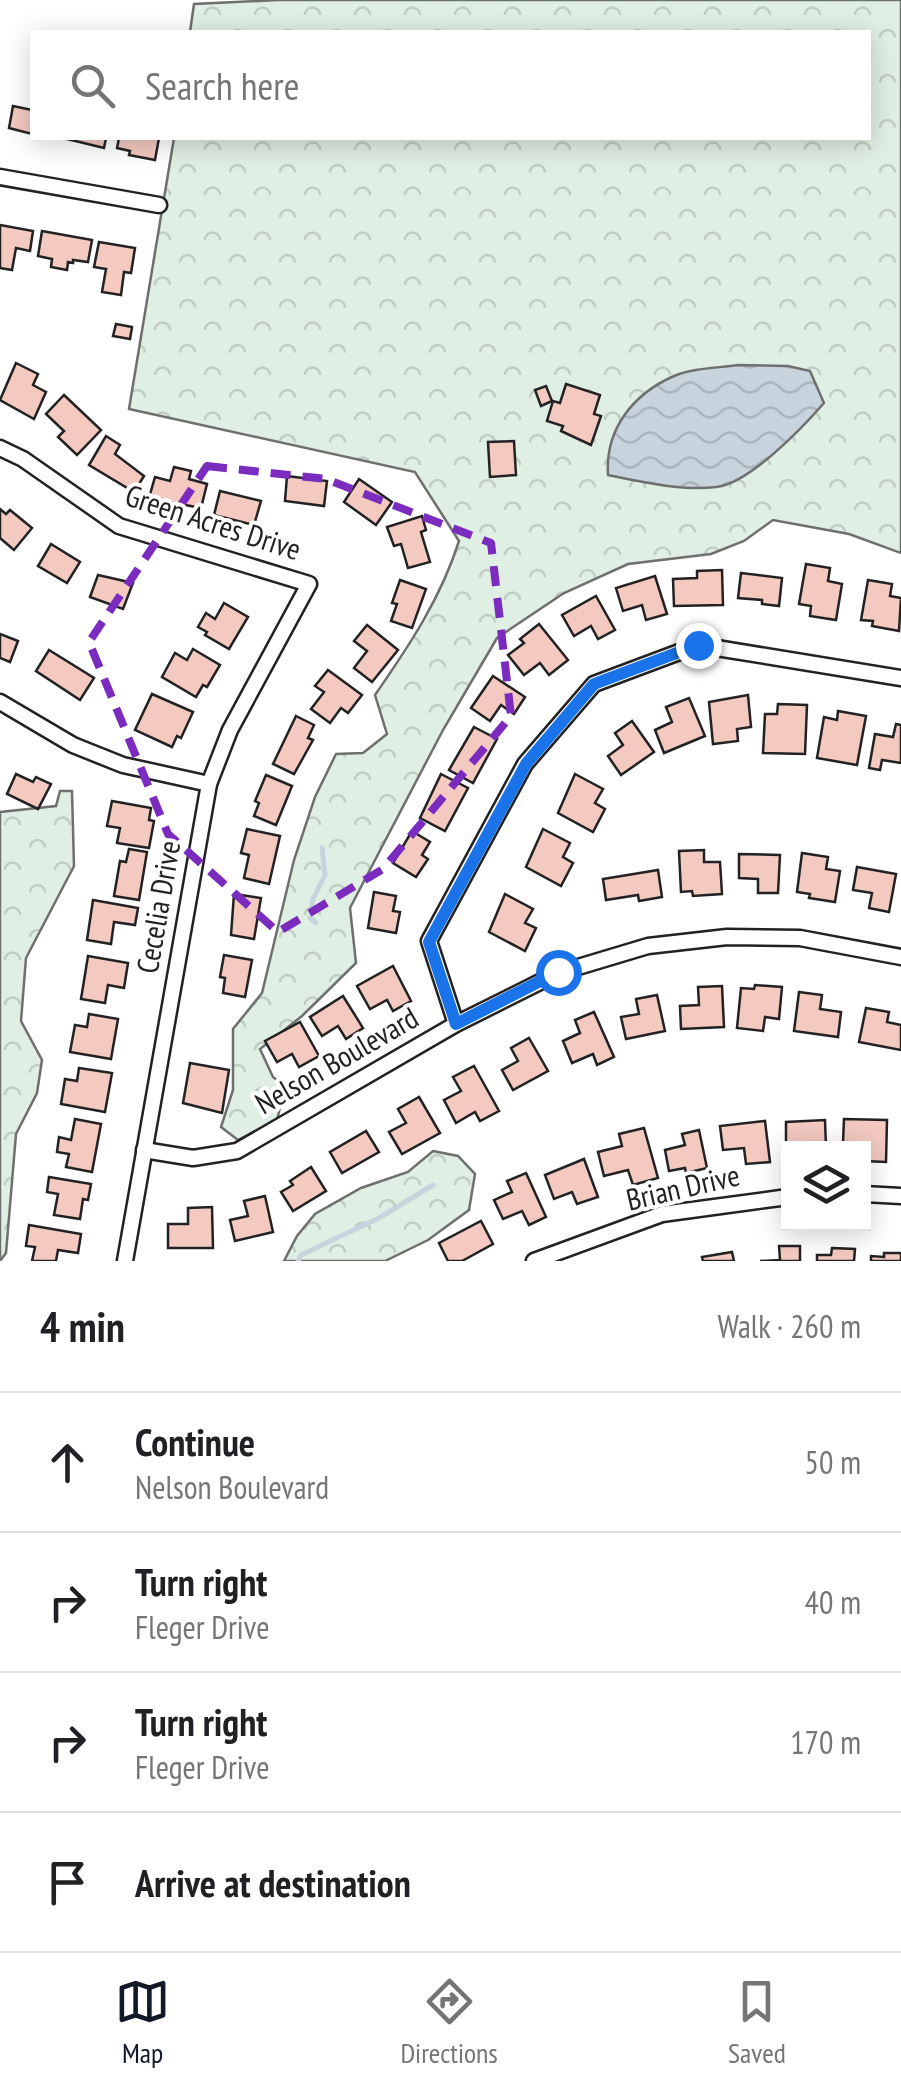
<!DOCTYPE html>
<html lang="en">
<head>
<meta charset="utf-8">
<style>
	:root { --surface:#fff; --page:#f2f2f2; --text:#202124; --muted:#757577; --line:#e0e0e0; --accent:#111827 }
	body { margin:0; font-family:"PT Sans Narrow",sans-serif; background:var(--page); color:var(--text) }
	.controls { position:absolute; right:30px; bottom:30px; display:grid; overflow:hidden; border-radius:0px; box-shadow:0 5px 25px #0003 }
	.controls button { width:90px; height:90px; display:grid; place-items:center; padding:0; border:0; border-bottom:2px solid var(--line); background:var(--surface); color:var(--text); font:50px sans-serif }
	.stop { position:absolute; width:30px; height:30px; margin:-22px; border:8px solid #1a73e8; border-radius:50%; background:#fff }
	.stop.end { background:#1a73e8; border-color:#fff; box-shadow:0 2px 10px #0008 }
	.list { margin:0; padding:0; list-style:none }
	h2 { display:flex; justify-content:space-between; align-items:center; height:130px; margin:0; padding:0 40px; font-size:42px }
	h2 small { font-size:32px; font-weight:400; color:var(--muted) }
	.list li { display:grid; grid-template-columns:65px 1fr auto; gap:30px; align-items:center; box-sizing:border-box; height:140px; padding:0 40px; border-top:2px solid var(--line) }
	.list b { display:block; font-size:38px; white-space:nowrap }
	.list p { margin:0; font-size:32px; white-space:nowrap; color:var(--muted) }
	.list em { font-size:32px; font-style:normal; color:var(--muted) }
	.icon { flex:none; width:55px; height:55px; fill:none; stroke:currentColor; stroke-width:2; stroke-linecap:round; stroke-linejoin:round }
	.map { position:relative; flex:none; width:901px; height:1261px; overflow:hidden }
	.search { position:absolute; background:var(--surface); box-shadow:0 5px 25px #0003; left:30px; right:30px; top:30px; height:110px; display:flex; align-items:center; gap:25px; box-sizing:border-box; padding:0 35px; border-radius:0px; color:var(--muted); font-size:38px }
	.sheet { height:690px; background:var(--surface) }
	nav { display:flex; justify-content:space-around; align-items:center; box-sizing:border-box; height:140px; border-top:2px solid var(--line); background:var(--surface); font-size:28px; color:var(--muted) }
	nav a { display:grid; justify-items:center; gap:5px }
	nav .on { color:var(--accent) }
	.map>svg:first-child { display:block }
	.forest { fill:url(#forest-crowns); stroke:#6f6f6f; stroke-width:2.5 }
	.water { fill:url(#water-waves); stroke:#6f6f6f; stroke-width:2.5 }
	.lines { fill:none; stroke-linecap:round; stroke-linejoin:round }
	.stream { stroke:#c7d3dd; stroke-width:5 }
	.building { fill:#f3c9c0; stroke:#222; stroke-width:2.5 }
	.street-casing { stroke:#222; stroke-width:19 }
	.street { stroke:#fff; stroke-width:14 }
	.route { stroke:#1a73e8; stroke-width:12 }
	.marked { fill:none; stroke:#7b2cbf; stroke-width:8; stroke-dasharray:20 12; stroke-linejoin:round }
	.labels { text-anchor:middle; stroke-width:8; stroke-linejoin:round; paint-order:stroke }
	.street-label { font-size:30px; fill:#222; stroke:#fff }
</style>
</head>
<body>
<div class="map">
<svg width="901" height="1261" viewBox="0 0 901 1261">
	<defs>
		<pattern id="forest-crowns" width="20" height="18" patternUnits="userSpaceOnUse" patternTransform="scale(2.5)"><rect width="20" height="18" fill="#e0efe3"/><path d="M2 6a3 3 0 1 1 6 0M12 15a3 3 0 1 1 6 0" fill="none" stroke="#c0cdc2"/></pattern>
		<pattern id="water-waves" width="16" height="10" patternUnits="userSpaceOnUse" patternTransform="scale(2.5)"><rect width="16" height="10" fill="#c7d3dd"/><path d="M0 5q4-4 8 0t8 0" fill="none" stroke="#abb5bd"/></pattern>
	</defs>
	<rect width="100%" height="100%" fill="#fff"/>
	<g class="forest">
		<path d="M278,0h623v553l-52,-19 -76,-14 -29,21 -33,13 -83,10 -64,29 -67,45 -54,92 -93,178 6,55 -54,53 -42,33 13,28 12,10 -8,33 -39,20 -17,-13 12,-37v-61l29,-36 32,-133 21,-63 21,-43 27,-1 24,-19 -12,-39c34,-49 66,-97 84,-154l-44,-69 -286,-63 45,-271h694v-106h-678l4,-28z"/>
		<polygon points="60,791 72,791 74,866 26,958 21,1021 42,1060 37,1093 16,1134 6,1253 0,1261 0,812 56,806"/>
		<polygon points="433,1151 458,1156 475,1174 469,1210 428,1240 385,1261 284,1261 297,1236 315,1214 361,1188 408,1172"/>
	</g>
	<path class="water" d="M738,365l50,1 22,5 14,32c-21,24 -75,81 -108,84 -35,4 -74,-5 -108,-12 -3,-46 25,-81 66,-99 18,-8 44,-8 64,-11z"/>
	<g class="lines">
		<g class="stream">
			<polyline points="316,923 310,918 313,899 325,875 322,848"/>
			<polyline points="298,1261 301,1255 379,1218 433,1185"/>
		</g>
	</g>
	<g class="building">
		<polygon points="13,106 32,110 32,134 9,128"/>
		<polygon points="63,138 106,138 104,148"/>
		<polygon points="119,138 159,138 155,160 129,155 130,151 117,148"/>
		<polygon points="0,225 33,231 30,251 16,248 12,270 0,268"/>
		<polygon points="42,231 92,240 88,262 73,260 73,263 68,262 67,270 51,267 52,259 38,256"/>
		<polygon points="99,242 135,248 131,273 124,272 121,295 102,292 106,269 94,267"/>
		<polygon points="116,324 132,327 130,339 113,336"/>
		<polygon points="16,363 38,374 33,385 46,392 34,419 0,400"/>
		<polygon points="566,384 600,395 594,414 601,416 591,445 561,431 563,426 547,421 553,401 560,403"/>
		<polygon points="546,386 552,401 541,406 535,390"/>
		<polygon points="64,395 101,430 77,455 58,437 64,431 46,414"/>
		<polygon points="106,436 120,445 115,454 144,476 134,492 89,465"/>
		<polygon points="514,441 516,475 490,477 488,442"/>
		<polygon points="174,467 191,471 189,479 207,484 201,508 149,498 155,477 170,481"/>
		<polygon points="287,476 327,481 324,506 285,501"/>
		<polygon points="359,479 392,502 376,525 344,502"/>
		<polygon points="220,491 261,501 254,525 214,515"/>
		<polygon points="0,509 6,514 10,510 32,528 14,550 0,538"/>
		<polygon points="422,516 426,530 421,532 430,562 408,568 401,544 394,546 387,527"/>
		<polygon points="51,544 80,562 67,583 38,566"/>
		<polygon points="806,564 830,568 828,581 842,584 836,620 810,616 811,606 799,604"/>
		<polygon points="722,570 723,605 674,606 673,579 697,578 697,571"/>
		<polygon points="741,573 782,578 779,606 762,604 762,600 738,598"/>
		<polygon points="98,575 133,583 123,609 90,597"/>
		<polygon points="655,576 667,614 646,620 642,605 623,611 616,588"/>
		<polygon points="400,580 426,589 412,628 391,621 397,604 392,603"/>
		<polygon points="868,580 892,584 890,596 901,598 899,631 872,626 873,621 861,620"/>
		<polygon points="596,596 615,630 598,639 591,626 574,636 562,615"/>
		<polygon points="224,603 248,617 229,649 205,635 207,632 198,627 206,613 215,619"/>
		<polygon points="539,624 568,660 549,675 540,663 524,675 508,655 524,643 520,639"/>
		<polygon points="367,625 398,650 372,682 354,668 367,651 354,641"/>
		<polygon points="0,634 18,641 10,662 0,658"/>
		<polygon points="193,649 220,665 207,687 203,685 196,697 162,677 175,653 187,660"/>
		<polygon points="49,650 94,678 80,700 36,671"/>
		<polygon points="328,670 362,695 348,713 341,708 330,723 311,709 324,692 315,686"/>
		<polygon points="493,676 525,697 514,714 501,705 490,721 471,708"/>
		<polygon points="152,694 193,712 181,738 177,736 172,747 135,730"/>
		<polygon points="748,695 751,727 737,729 738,741 713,744 709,702"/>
		<polygon points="689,698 705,736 664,753 655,730 672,722 666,707"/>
		<polygon points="778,704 807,705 805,754 763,753 765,714 777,714"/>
		<polygon points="838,711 866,716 857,765 817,758 824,717 837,720"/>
		<polygon points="296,716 314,725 308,738 313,740 294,774 273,764"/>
		<polygon points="632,721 654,752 621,775 608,756 623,745 615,733"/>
		<polygon points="896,724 901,725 901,763 882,760 880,770 869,768 875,734 893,737"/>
		<polygon points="474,727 497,739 473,783 449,770"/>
		<polygon points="16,774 33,782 36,777 51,784 38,809 7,794"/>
		<polygon points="441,774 468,788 445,831 420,818"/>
		<polygon points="575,774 603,789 595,803 605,809 593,832 558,813"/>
		<polygon points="266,775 292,786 276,825 254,816 259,803 255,801"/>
		<polygon points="112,801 151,808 149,820 154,821 149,848 117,843 120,828 107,826"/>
		<polygon points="247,829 280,836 269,884 244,878 249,855 241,853"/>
		<polygon points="543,829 570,843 563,857 573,863 561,886 526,867"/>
		<polygon points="412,831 430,842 422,855 428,859 416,877 393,863"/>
		<polygon points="129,849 147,852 139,900 114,896 120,861 126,862"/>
		<polygon points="704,850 704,862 720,862 722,894 693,896 692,891 681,892 679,851"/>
		<polygon points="802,853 828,857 826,869 840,871 835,902 809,898 810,894 797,892"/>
		<polygon points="739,854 780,855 778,893 758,893 758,879 739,878"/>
		<polygon points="857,867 896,874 889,912 869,908 872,893 853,890"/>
		<polygon points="658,870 662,897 639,901 638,895 606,900 603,879"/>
		<polygon points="374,892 396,896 393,911 400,912 396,933 368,928"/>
		<polygon points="234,894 261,898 254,939 231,935"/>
		<polygon points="505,894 533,909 525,923 536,928 525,951 489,932"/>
		<polygon points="93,900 138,908 135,925 114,922 111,944 87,940"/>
		<polygon points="224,955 252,960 245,997 223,993 225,978 220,977"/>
		<polygon points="88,956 128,963 124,988 108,985 105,1003 81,999"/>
		<polygon points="393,966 411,1001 393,1011 387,1000 370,1009 357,986"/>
		<polygon points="755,985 782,987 779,1019 765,1017 763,1031 737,1028 741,988 754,989"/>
		<polygon points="722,986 724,1027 681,1029 680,1006 699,1005 698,987"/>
		<polygon points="799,992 822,995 820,1009 841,1012 838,1037 794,1031"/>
		<polygon points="657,995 665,1031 626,1039 621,1017 639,1014 636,999"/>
		<polygon points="343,996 363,1028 346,1039 338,1026 322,1036 310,1017"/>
		<polygon points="866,1008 889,1012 887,1022 901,1025 901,1050 859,1042"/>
		<polygon points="594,1012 614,1057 597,1065 593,1054 572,1063 563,1041 580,1033 575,1020"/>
		<polygon points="89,1014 118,1019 111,1059 70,1052 75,1025 87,1027"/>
		<polygon points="300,1022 319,1056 299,1067 292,1054 277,1062 265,1041"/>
		<polygon points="529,1038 548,1071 513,1090 502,1070 518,1061 511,1048"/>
		<polygon points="190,1063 229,1070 222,1113 183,1103"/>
		<polygon points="474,1066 499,1111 480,1121 475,1112 456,1123 444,1100 461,1091 453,1077"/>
		<polygon points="79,1068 112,1073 105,1112 61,1104 65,1079 77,1081"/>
		<polygon points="419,1097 440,1133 402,1154 389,1132 406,1123 398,1109"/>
		<polygon points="75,1119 101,1124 92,1172 66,1167 69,1154 57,1152 59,1137 71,1140"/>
		<polygon points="844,1119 887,1120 886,1162 864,1161 864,1144 843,1143"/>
		<polygon points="825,1120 826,1148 786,1145 786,1122"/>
		<polygon points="765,1121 770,1162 746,1164 744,1148 723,1150 720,1126"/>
		<polygon points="644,1128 658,1178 633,1185 628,1170 604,1176 598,1152 622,1146 619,1134"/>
		<polygon points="699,1130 707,1168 686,1173 685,1168 669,1171 665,1150 685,1145 682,1134"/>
		<polygon points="366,1131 379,1152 342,1173 330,1152"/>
		<polygon points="584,1159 598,1197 577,1204 572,1192 554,1199 545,1175"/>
		<polygon points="311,1167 326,1191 293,1211 281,1192 293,1185 290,1181"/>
		<polygon points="526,1173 546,1217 529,1225 522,1211 503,1219 494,1200 512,1192 507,1181"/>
		<polygon points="49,1177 91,1184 88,1200 83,1199 80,1219 54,1215 58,1194 47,1192"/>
		<polygon points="265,1196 273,1232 235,1241 230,1220 248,1216 244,1201"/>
		<polygon points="212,1207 213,1248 168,1248 168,1224 188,1224 188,1208"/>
		<polygon points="481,1221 493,1244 462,1261 448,1261 439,1243"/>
		<polygon points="29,1225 81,1234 78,1253 58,1250 56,1261 32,1261 35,1247 26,1246"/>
		<polygon points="779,1246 800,1246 800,1261 760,1261 780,1260"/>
		<polygon points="832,1248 855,1249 854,1261 817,1261 817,1255 831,1255"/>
		<polygon points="732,1252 734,1261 703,1261 702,1257"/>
		<polygon points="884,1253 901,1253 901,1261 871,1261 871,1256 884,1257"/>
	</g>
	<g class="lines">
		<g class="street-casing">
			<g id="street">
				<polyline points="0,177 159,205"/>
				<polyline points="0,448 23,459 119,526 309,584 230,730 209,784 125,1261"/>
				<polyline points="0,702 73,745 123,765 209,784"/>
				<polyline points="456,1024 429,941 525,764 594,684 698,645 901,678"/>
				<polyline points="144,1150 193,1158 237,1151 456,1024 558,973 648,946 727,937 800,938 901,957"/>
				<polyline points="864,1194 901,1196"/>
				<polyline points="534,1261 662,1214 788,1197"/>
			</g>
		</g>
		<use href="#street" class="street"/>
	</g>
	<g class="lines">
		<polyline class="route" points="558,972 456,1024 429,942 526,764 594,684 698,645"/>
	</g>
	<path class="marked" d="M207,466l119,13 165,64 20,173 -128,153 -105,63 -110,-98 -79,-192z"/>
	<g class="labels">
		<g class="street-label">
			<text transform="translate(213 523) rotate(18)" y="10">Green Acres Drive</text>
			<text transform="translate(159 907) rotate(-80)" y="10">Cecelia Drive</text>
			<text transform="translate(337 1061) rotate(-30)" y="10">Nelson Boulevard</text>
			<text transform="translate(683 1188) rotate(-13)" y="10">Brian Drive</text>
		</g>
	</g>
</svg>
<div class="controls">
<button><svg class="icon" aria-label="layers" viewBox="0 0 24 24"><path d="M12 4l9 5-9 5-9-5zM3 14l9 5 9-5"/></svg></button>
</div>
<div class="stop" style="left:558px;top:972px"></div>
<div class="stop end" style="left:698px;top:645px"></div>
<div class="search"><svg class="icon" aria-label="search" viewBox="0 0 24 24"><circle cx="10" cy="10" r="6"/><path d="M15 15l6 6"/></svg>Search here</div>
</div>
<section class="sheet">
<h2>4 min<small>Walk · 260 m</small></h2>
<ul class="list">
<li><svg class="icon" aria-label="ahead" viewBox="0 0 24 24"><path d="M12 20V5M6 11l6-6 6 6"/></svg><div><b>Continue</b><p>Nelson Boulevard</p></div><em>50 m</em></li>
<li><svg class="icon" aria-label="right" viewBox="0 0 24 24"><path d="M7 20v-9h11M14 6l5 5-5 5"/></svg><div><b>Turn right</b><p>Fleger Drive</p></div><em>40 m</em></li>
<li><svg class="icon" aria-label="right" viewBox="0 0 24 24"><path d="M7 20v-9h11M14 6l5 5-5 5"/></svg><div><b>Turn right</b><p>Fleger Drive</p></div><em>170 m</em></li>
<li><svg class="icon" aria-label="arrive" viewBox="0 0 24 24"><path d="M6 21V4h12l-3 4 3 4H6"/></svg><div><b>Arrive at destination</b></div></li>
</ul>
</section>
<nav>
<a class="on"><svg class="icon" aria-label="map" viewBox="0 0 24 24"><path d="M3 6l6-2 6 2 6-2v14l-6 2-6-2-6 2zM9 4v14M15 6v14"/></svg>Map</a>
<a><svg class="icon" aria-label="directions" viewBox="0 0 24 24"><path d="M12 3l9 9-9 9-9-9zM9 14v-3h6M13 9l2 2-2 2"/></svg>Directions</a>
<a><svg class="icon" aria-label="saved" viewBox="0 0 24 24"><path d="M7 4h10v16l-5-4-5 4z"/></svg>Saved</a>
</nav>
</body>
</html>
